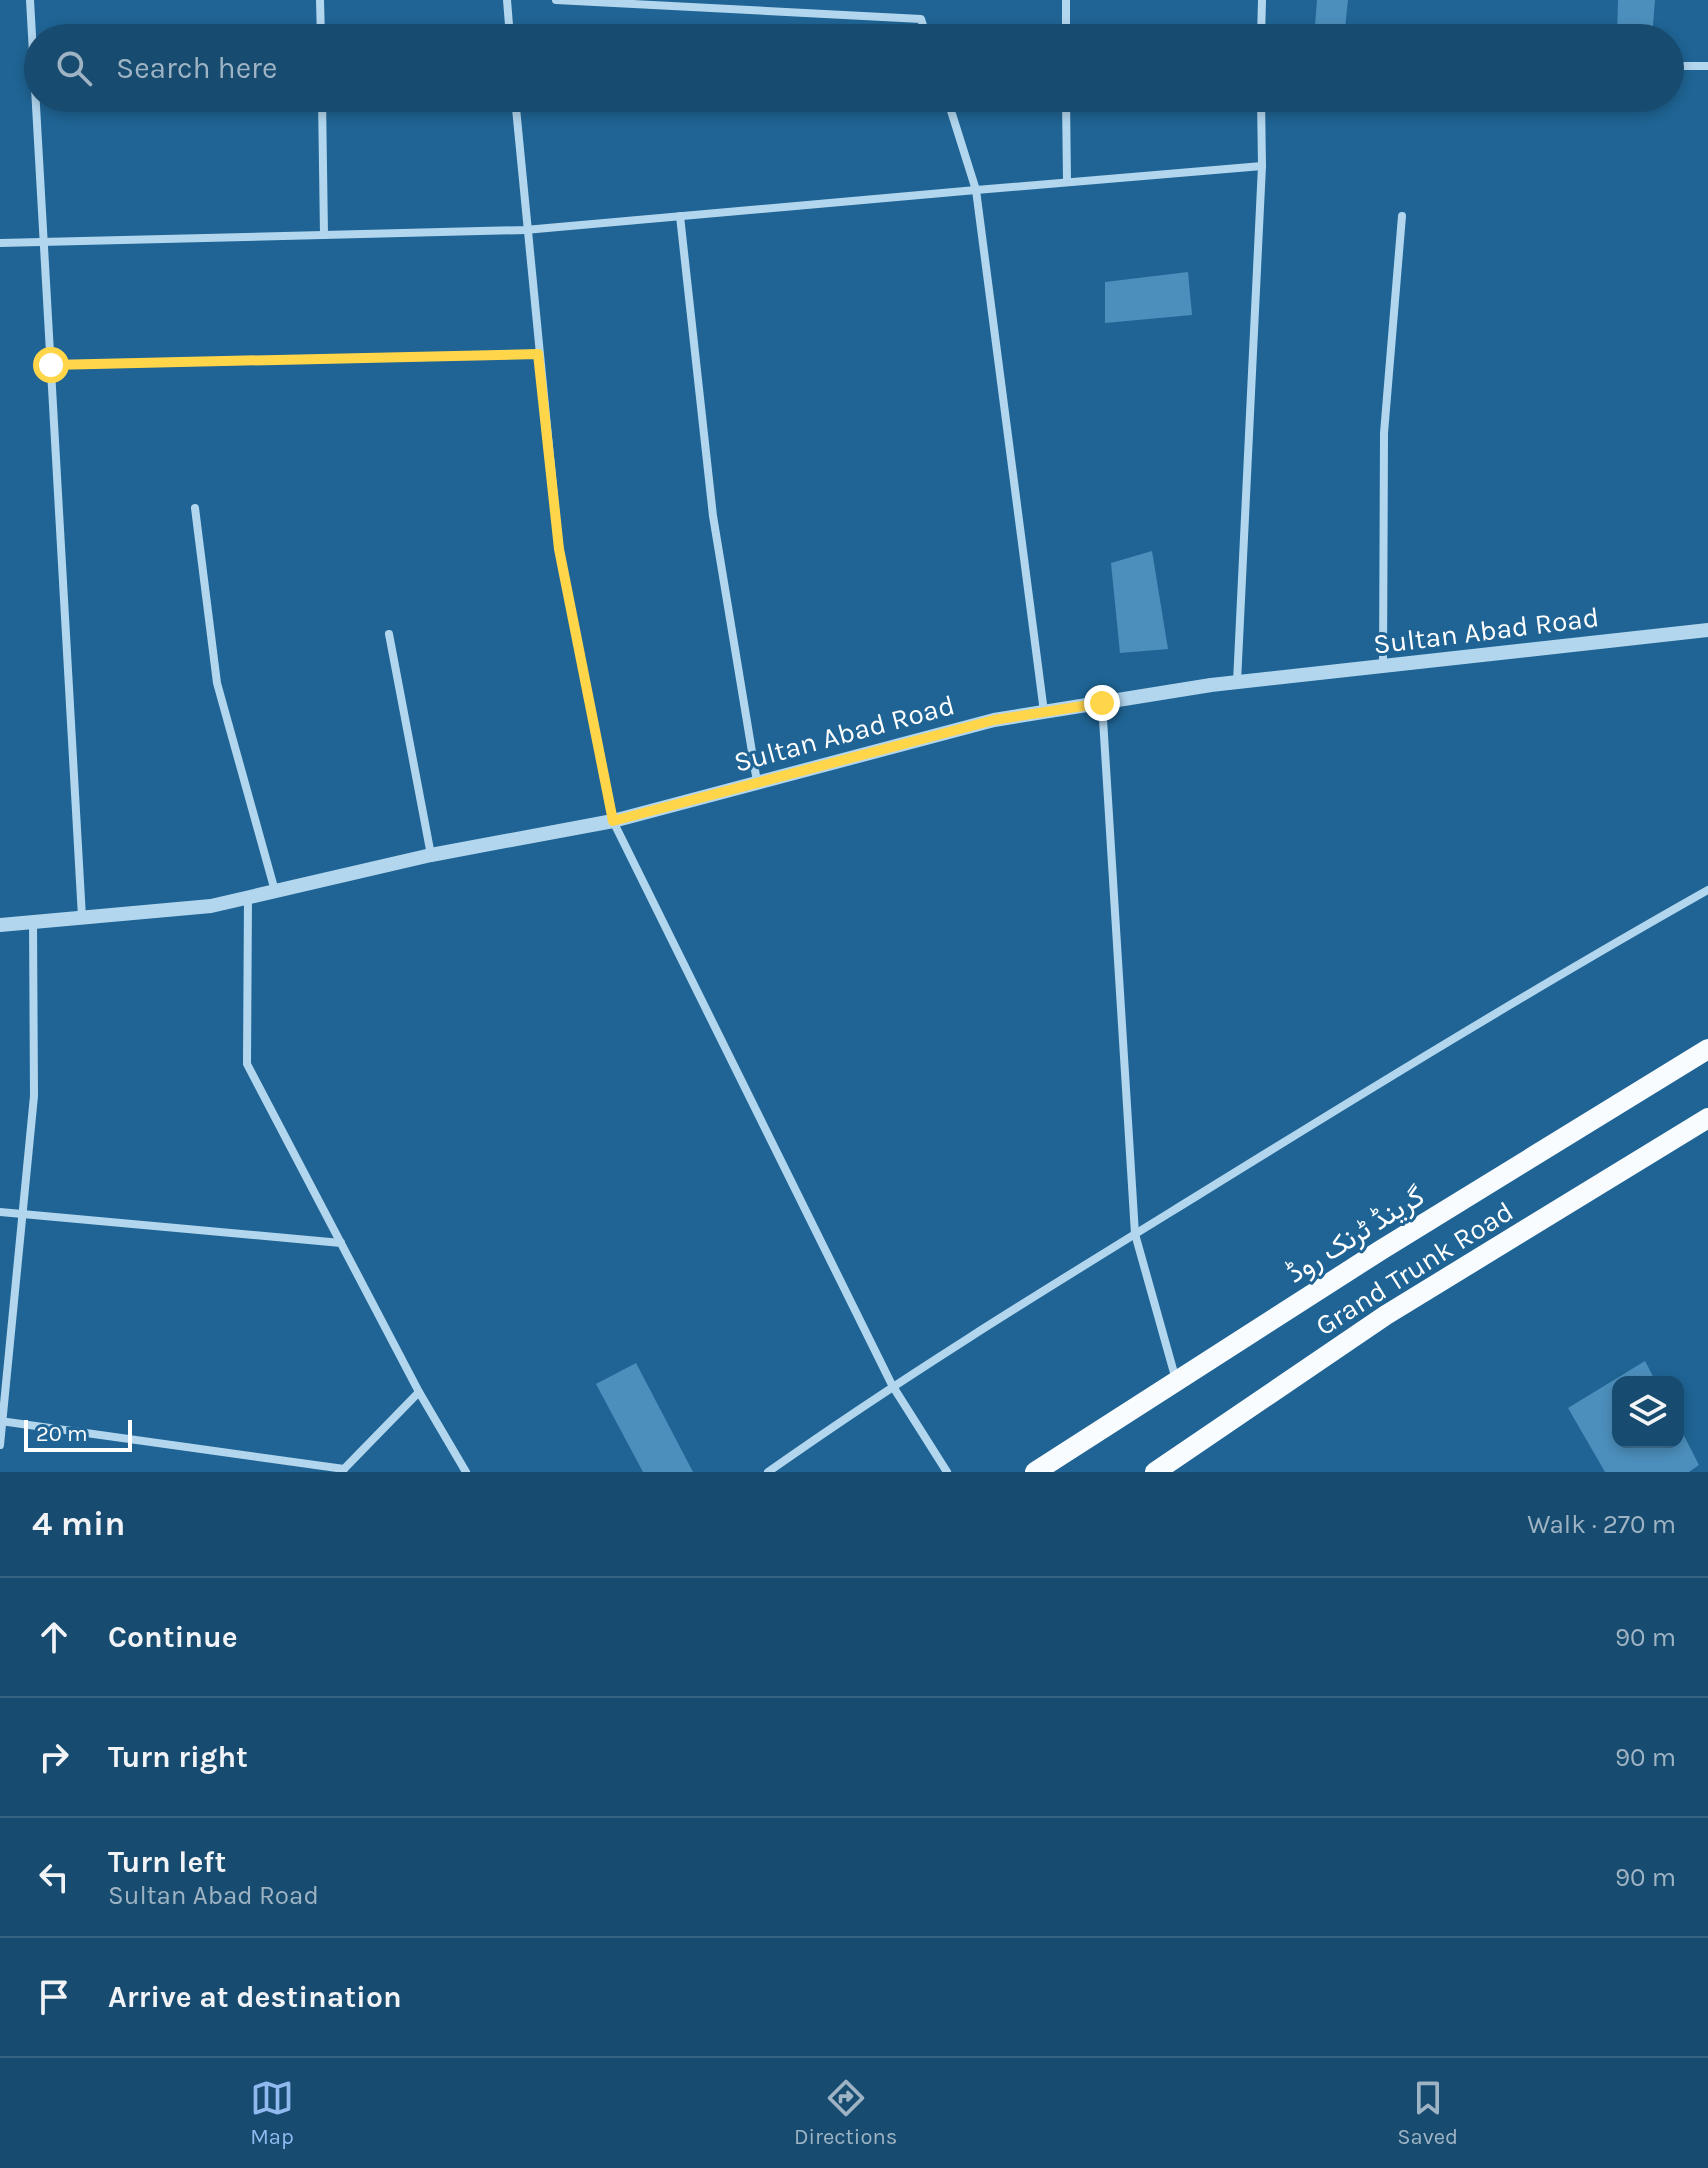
<!DOCTYPE html>
<html lang="en">
<head>
<meta charset="utf-8">
<style>
	:root { --surface:#174b6f; --page:#205274; --text:#f1f3f6; --muted:#9eb3c3; --line:#366382; --accent:#90b9f0 }
	body { margin:0; font-family:Karla,Vazirmatn,sans-serif; background:var(--page); color:var(--text) }
	.controls { position:absolute; right:24px; bottom:24px; display:grid; overflow:hidden; border-radius:16px; box-shadow:0 4px 12px #0003 }
	.controls button { width:72px; height:72px; display:grid; place-items:center; padding:0; border:0; border-bottom:2px solid var(--line); background:var(--surface); color:var(--text); font:40px sans-serif }
	.scale { position:absolute; left:24px; bottom:20px; width:108px; box-sizing:border-box; padding-left:8px; border:4px solid #fff; border-top:0; font-size:22px; line-height:28px; white-space:nowrap; color:#fff; -webkit-text-stroke:6px #1f6494; paint-order:stroke }
	.stop { position:absolute; width:24px; height:24px; margin:-18px; border:6px solid #ffd54a; border-radius:50%; background:#fff }
	.stop.end { background:#ffd54a; border-color:#fff; box-shadow:0 2px 8px #0008 }
	.list { margin:0; padding:0; list-style:none }
	h2 { display:flex; justify-content:space-between; align-items:center; height:104px; margin:0; padding:0 32px; font-size:34px }
	h2 small { font-size:26px; font-weight:400; color:var(--muted) }
	.list li { display:grid; grid-template-columns:52px 1fr auto; gap:24px; align-items:center; box-sizing:border-box; height:120px; padding:0 32px; border-top:2px solid var(--line) }
	.list b { display:block; font-size:30px; white-space:nowrap }
	.list p { margin:0; font-size:26px; white-space:nowrap; color:var(--muted) }
	.list em { font-size:26px; font-style:normal; color:var(--muted) }
	.icon { flex:none; width:44px; height:44px; fill:none; stroke:currentColor; stroke-width:2; stroke-linecap:round; stroke-linejoin:round }
	.map { position:relative; flex:none; width:1708px; height:1472px; overflow:hidden }
	.search { position:absolute; background:var(--surface); box-shadow:0 4px 12px #0003; left:24px; right:24px; top:24px; height:88px; display:flex; align-items:center; gap:20px; box-sizing:border-box; padding:0 28px; border-radius:44px; color:var(--muted); font-size:30px }
	.sheet { height:584px; background:var(--surface) }
	nav { display:flex; justify-content:space-around; align-items:center; box-sizing:border-box; height:112px; border-top:2px solid var(--line); background:var(--surface); font-size:22px; color:var(--muted) }
	nav a { display:grid; justify-items:center; gap:4px }
	nav .on { color:var(--accent) }
	.map>svg:first-child { display:block }
	.building { fill:#4c8fbc }
	.lines { fill:none; stroke-linecap:round; stroke-linejoin:round }
	.minor { stroke:#b2d6ee; stroke-width:8 }
	.tertiary { stroke:#b2d6ee; stroke-width:14 }
	.primary { stroke:#f9fcff; stroke-width:20 }
	.route { stroke:#ffd54a; stroke-width:10 }
	.labels { text-anchor:middle; stroke-width:6; stroke-linejoin:round; paint-order:stroke }
	.street-label { font-size:28px; fill:#fff; stroke:#1f6494 }
</style>
</head>
<body>
<div class="map">
<svg width="1708" height="1472" viewBox="0 0 1708 1472">
	<rect width="100%" height="100%" fill="#1f6494"/>
	<g class="building">
		<polygon points="1317,0 1348,0 1344,38 1314,38"/>
		<polygon points="1618,0 1655,0 1652,38 1617,38"/>
		<polygon points="1188,272 1192,315 1105,323 1105,282"/>
		<polygon points="1152,551 1168,649 1120,653 1111,563"/>
		<polygon points="1645,1361 1656,1382 1618,1382 1618,1442 1678,1442 1678,1424 1699,1465 1689,1472 1605,1472 1568,1408"/>
		<polygon points="636,1363 693,1472 643,1472 596,1384"/>
	</g>
	<g class="lines">
		<g class="minor">
			<polyline points="30,0 82,917"/>
			<polyline points="320,0 321,38"/>
			<polyline points="507,0 510,38"/>
			<polyline points="556,0 921,19 927,38"/>
			<polyline points="1066,0 1066,38"/>
			<polyline points="1261,38 1262,0"/>
			<polyline points="1670,66 1708,66"/>
			<polyline points="322,98 324,235"/>
			<polyline points="515,98 559,549 613,821 892,1385 947,1472"/>
			<polyline points="1066,98 1067,182"/>
			<polyline points="680,216 713,516 757,782"/>
			<polyline points="0,243 525,230 976,190 947,98"/>
			<polyline points="51,365 538,354"/>
			<polyline points="195,508 217,683 275,891"/>
			<polyline points="389,634 431,855"/>
			<polyline points="1383,668 1384,433 1402,216"/>
			<polyline points="1237,682 1262,166 1261,98"/>
			<polyline points="1102,703 1135,1234 1176,1380"/>
			<polyline points="1044,712 976,190 1262,166"/>
			<polyline points="248,897 247,1064 419,1392"/>
			<polyline points="0,1212 341,1243"/>
			<polyline points="0,1421 344,1469"/>
			<polyline points="0,1445 34,1096 33,922"/>
			<polyline points="342,1471 419,1392 466,1472"/>
			<path d="M768,1472c140,-99 286,-188 432,-278 168,-104 336,-207 508,-304"/>
		</g>
		<polyline class="tertiary" points="0,925 211,906 431,855 613,821 994,720 1211,685 1708,630"/>
		<g class="primary">
			<polyline points="1035,1472 1381,1250 1708,1049"/>
			<polyline points="1155,1472 1386,1315 1708,1118"/>
		</g>
	</g>
	<g class="lines">
		<polyline class="route" points="51,365 538,354 559,549 613,821 994,720 1102,703"/>
	</g>
	<g class="labels">
		<g class="street-label">
			<text transform="translate(1486 630) rotate(-7)" y="10">Sultan Abad Road</text>
			<text transform="translate(844 733) rotate(-15)" y="10">Sultan Abad Road</text>
			<text transform="translate(1355 1234) rotate(-32)" y="10">گرینڈ ٹرنک روڈ</text>
			<text transform="translate(1414 1268) rotate(-32)" y="10">Grand Trunk Road</text>
		</g>
	</g>
</svg>
<div class="controls">
<button><svg class="icon" aria-label="layers" viewBox="0 0 24 24"><path d="M12 4l9 5-9 5-9-5zM3 14l9 5 9-5"/></svg></button>
</div>
<div class="scale">20 m</div>
<div class="stop" style="left:51px;top:365px"></div>
<div class="stop end" style="left:1102px;top:703px"></div>
<div class="search"><svg class="icon" aria-label="search" viewBox="0 0 24 24"><circle cx="10" cy="10" r="6"/><path d="M15 15l6 6"/></svg>Search here</div>
</div>
<section class="sheet">
<h2>4 min<small>Walk · 270 m</small></h2>
<ul class="list">
<li><svg class="icon" aria-label="ahead" viewBox="0 0 24 24"><path d="M12 20V5M6 11l6-6 6 6"/></svg><div><b>Continue</b></div><em>90 m</em></li>
<li><svg class="icon" aria-label="right" viewBox="0 0 24 24"><path d="M7 20v-9h11M14 6l5 5-5 5"/></svg><div><b>Turn right</b></div><em>90 m</em></li>
<li><svg class="icon" aria-label="left" viewBox="0 0 24 24"><path d="M17 20v-9H6M10 6l-5 5 5 5"/></svg><div><b>Turn left</b><p>Sultan Abad Road</p></div><em>90 m</em></li>
<li><svg class="icon" aria-label="arrive" viewBox="0 0 24 24"><path d="M6 21V4h12l-3 4 3 4H6"/></svg><div><b>Arrive at destination</b></div></li>
</ul>
</section>
<nav>
<a class="on"><svg class="icon" aria-label="map" viewBox="0 0 24 24"><path d="M3 6l6-2 6 2 6-2v14l-6 2-6-2-6 2zM9 4v14M15 6v14"/></svg>Map</a>
<a><svg class="icon" aria-label="directions" viewBox="0 0 24 24"><path d="M12 3l9 9-9 9-9-9zM9 14v-3h6M13 9l2 2-2 2"/></svg>Directions</a>
<a><svg class="icon" aria-label="saved" viewBox="0 0 24 24"><path d="M7 4h10v16l-5-4-5 4z"/></svg>Saved</a>
</nav>
</body>
</html>
